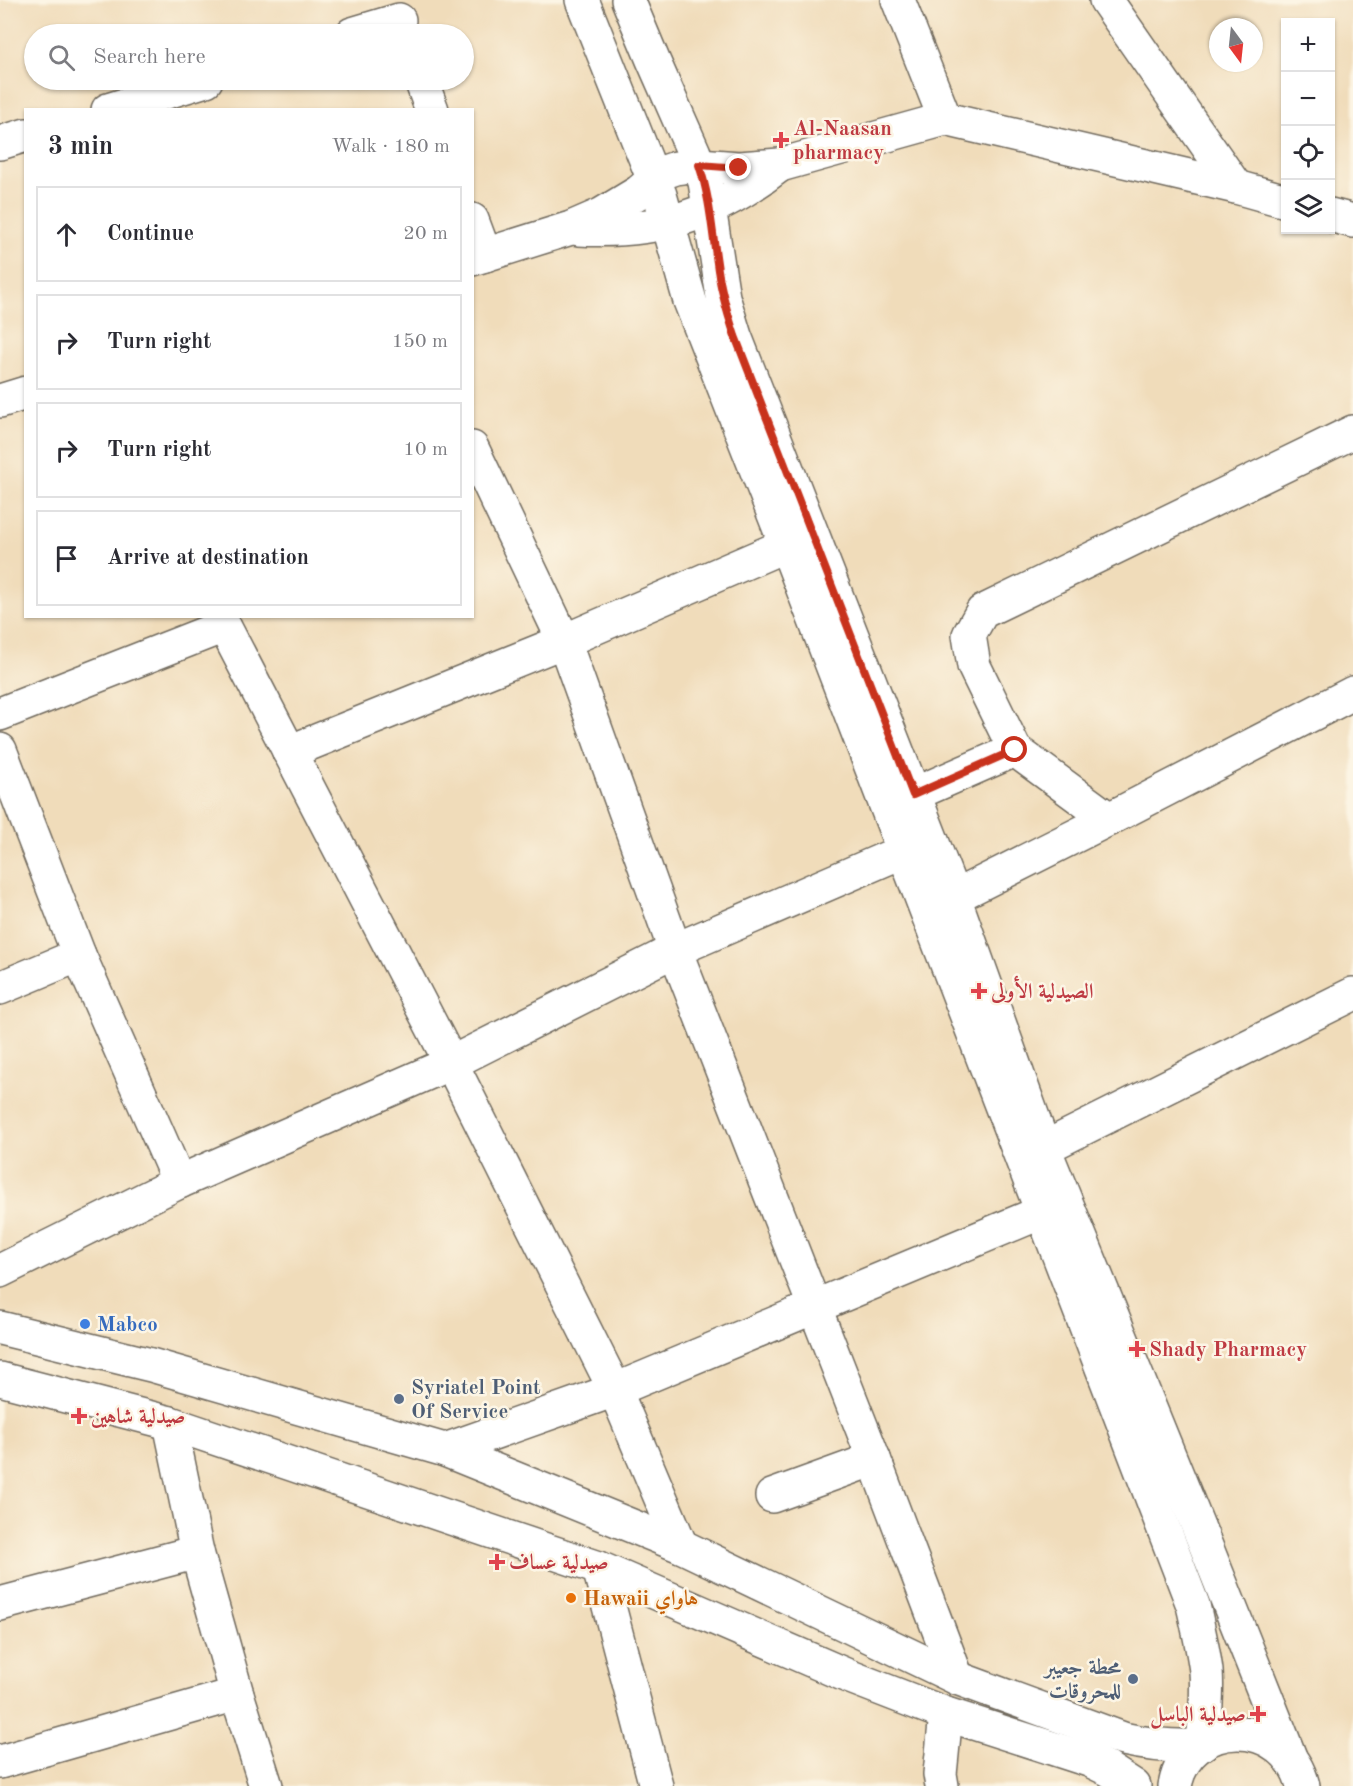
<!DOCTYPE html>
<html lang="en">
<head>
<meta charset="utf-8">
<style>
	:root { --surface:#fff; --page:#f7f7f7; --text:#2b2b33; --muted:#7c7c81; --line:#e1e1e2 }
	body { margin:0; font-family:"Old Standard TT",Amiri,serif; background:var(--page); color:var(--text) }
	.controls { position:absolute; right:18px; top:18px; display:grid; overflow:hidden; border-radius:0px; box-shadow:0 2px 4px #0004 }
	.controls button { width:54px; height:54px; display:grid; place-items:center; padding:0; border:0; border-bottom:2px solid var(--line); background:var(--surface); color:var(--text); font:30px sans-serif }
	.compass { position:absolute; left:1209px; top:18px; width:54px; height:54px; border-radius:50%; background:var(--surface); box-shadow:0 2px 4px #0004; rotate:165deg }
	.stop { position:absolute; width:18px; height:18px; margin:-14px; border:4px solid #c8321e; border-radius:50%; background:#fff }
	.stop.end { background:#c8321e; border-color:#fff; box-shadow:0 2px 6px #0008 }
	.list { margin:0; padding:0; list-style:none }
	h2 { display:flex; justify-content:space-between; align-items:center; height:78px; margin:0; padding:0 24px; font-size:26px }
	h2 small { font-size:20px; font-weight:400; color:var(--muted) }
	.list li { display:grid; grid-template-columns:39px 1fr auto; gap:18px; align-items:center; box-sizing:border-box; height:96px; margin:0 12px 12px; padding:0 12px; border:2px solid var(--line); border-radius:0px }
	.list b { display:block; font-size:22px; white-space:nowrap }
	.list em { font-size:20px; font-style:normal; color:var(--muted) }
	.icon { flex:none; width:33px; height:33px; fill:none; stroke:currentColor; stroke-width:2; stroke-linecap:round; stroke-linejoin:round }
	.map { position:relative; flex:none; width:1353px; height:1786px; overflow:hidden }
	.search { position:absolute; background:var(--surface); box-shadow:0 2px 4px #0004; left:24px; top:24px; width:450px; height:66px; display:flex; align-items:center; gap:15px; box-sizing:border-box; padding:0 21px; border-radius:33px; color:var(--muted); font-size:22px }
	.panel { position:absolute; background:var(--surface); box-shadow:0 2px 4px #0004; left:24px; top:108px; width:450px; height:510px; border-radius:0px }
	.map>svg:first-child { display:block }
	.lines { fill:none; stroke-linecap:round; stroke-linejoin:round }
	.minor-casing { stroke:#70695d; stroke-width:36 }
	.major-casing { stroke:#70695d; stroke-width:36 }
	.minor { stroke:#fff; stroke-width:33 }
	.major { stroke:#fff; stroke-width:33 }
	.route { stroke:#c8321e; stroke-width:8 }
	.health-dot { fill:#e0444e; stroke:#fcf5e5; stroke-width:2 }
	.shop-dot { fill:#3f7fe0; stroke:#fcf5e5; stroke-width:2 }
	.service-dot { fill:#5c6f8a; stroke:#fcf5e5; stroke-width:2 }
	.food-dot { fill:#e8710a; stroke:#fcf5e5; stroke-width:2 }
	.labels { text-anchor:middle; stroke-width:5; stroke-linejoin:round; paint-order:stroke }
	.health-label { font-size:21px; font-weight:bold; fill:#be3a42; stroke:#fcf5e5; text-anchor:start }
	.shop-label { font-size:21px; font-weight:bold; fill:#366cbe; stroke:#fcf5e5; text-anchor:start }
	.service-label { font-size:21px; font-weight:bold; fill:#4e5e75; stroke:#fcf5e5; text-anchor:start }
	.food-label { font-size:21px; font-weight:bold; fill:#c56008; stroke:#fcf5e5; text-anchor:start }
</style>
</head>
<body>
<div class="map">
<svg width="1353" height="1786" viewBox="0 0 1353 1786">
	<rect width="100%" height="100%" fill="#fcf5e5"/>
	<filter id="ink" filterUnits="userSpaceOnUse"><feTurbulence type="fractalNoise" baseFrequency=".0167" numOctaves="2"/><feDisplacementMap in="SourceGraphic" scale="12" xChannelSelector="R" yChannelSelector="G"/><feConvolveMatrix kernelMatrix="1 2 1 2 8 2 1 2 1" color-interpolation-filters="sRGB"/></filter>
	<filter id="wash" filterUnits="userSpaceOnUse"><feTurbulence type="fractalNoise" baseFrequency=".008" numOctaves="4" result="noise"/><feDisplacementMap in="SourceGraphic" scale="24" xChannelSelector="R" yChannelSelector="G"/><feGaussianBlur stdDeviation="1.35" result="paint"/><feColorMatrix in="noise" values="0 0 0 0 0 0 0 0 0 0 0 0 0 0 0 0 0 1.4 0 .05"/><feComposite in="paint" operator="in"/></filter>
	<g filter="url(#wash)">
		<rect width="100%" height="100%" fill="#f0dcba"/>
	</g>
	<g filter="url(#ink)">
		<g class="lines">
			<g class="minor-casing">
				<g id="minor">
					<polyline points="898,0 945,119"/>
					<polyline points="1106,0 1236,187"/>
					<polyline points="352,34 399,20"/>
					<polyline points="421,80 432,110"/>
					<polyline points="108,110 206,80"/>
					<polyline points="0,143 26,135"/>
					<polyline points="1330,215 1353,221"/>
					<polyline points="472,220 485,255"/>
					<path d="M579,229c81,4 137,-14 201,-64"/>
					<polyline points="472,259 571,228 601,215 639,192 654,179 664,172 676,168 699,165 739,168 780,165 945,119 1236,187 1286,201"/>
					<polyline points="0,401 26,393"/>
					<polyline points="472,448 564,641 675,950 874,1459 957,1678"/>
					<polyline points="219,616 451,1063 615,1390 681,1546"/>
					<polyline points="0,714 224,626"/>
					<polyline points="0,750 79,955 179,1182"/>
					<polyline points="289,752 564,641 786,545"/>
					<polyline points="887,806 1015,750"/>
					<polyline points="1109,819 1015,750 974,666 969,635 982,612 1353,432"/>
					<polyline points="954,897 1109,819 1353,693"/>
					<polyline points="0,988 79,955"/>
					<polyline points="1044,1148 1353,994"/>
					<polyline points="0,1271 179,1182 451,1063 675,950 929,840"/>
					<polyline points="170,1423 197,1552 237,1694 266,1786"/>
					<polyline points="445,1450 615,1390 1042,1212"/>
					<polyline points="772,1496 874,1459"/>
					<polyline points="599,1568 656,1786"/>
					<polyline points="0,1604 197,1552"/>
					<polyline points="0,1762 237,1694"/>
					<polyline points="942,1786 940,1774 946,1714"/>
				</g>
			</g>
			<g class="major-casing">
				<g id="major">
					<path d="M582,0l78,195 30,106 96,244 407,1060c5,22 10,43 13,66 2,24 -1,48 -3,72"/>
					<polyline points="628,0 653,60 694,153 705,182 723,297 735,336 954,897 1044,1148 1204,1541 1290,1757"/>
					<path d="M0,1328l151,37 294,85 236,96 276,132 166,61c26,6 49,8 76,7"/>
					<polyline points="0,1379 170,1423 599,1568 848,1676 946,1714 1089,1760 1108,1769 1134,1786"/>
					<path d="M1175,1786c13,-70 111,-71 128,0"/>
				</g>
			</g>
			<use href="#minor" class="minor"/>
			<use href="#major" class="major"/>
		</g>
	</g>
	<g class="lines" filter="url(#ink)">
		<path class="route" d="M739,168l-40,-3c11,32 13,65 18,98 3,25 10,49 18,73l178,459 102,-45"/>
	</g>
	<g class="health-dot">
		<path d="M778 131h6v6h6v6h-6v6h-6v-6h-6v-6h6z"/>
		<path d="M976 982h6v6h6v6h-6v6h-6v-6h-6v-6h6z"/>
		<path d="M1134 1340h6v6h6v6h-6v6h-6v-6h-6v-6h6z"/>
		<path d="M76 1407h6v6h6v6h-6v6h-6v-6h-6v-6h6z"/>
		<path d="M494 1553h6v6h6v6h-6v6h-6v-6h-6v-6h6z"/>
		<path d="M1255 1705h6v6h6v6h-6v6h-6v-6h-6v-6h6z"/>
	</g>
	<circle class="shop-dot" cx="85" cy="1324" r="6"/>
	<g class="service-dot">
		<circle cx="399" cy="1399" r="6"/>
		<circle cx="1133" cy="1679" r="6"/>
	</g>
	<circle class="food-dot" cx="571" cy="1598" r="6"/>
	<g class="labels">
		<g class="health-label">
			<text x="793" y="135">Al-Naasan<tspan x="793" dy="24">pharmacy</tspan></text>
			<text x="991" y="998">الصيدلية الأولى</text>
			<text x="1149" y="1356">Shady Pharmacy</text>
			<text x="91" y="1423">صيدلية شاهين</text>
			<text x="509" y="1569">صيدلية عساف</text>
			<text x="1246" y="1721" text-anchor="end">صيدلية الباسل</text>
		</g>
		<g class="shop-label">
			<text x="97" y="1331">Mabco</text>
		</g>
		<g class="service-label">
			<text x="411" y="1394">Syriatel Point<tspan x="411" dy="24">Of Service</tspan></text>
			<text x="1121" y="1674" text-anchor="end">محطة جعيبر<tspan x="1121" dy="24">للمحروقات</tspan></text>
		</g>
		<g class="food-label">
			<text x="583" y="1605">Hawaii هاواي</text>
		</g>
	</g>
</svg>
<div class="controls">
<button>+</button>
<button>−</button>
<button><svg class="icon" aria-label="locate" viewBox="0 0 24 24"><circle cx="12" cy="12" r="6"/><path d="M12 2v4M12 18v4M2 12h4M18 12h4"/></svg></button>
<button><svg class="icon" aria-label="layers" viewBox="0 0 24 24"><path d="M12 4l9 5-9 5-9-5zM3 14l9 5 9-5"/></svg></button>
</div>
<svg class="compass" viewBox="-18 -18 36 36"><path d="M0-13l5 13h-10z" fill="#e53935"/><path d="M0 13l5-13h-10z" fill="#7c7c81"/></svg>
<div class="stop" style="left:1015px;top:750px"></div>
<div class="stop end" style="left:739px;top:168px"></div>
<div class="search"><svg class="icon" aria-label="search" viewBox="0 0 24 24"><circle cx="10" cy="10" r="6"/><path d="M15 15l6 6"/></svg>Search here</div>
<section class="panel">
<h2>3 min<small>Walk · 180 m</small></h2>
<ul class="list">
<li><svg class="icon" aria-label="ahead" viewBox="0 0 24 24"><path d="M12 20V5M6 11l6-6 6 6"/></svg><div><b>Continue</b></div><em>20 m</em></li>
<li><svg class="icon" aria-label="right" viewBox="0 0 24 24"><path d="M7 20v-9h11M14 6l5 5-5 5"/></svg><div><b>Turn right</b></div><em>150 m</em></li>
<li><svg class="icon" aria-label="right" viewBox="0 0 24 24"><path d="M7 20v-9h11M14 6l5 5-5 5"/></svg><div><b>Turn right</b></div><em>10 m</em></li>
<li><svg class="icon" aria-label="arrive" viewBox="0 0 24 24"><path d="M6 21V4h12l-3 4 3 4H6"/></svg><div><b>Arrive at destination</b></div></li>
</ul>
</section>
</div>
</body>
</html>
